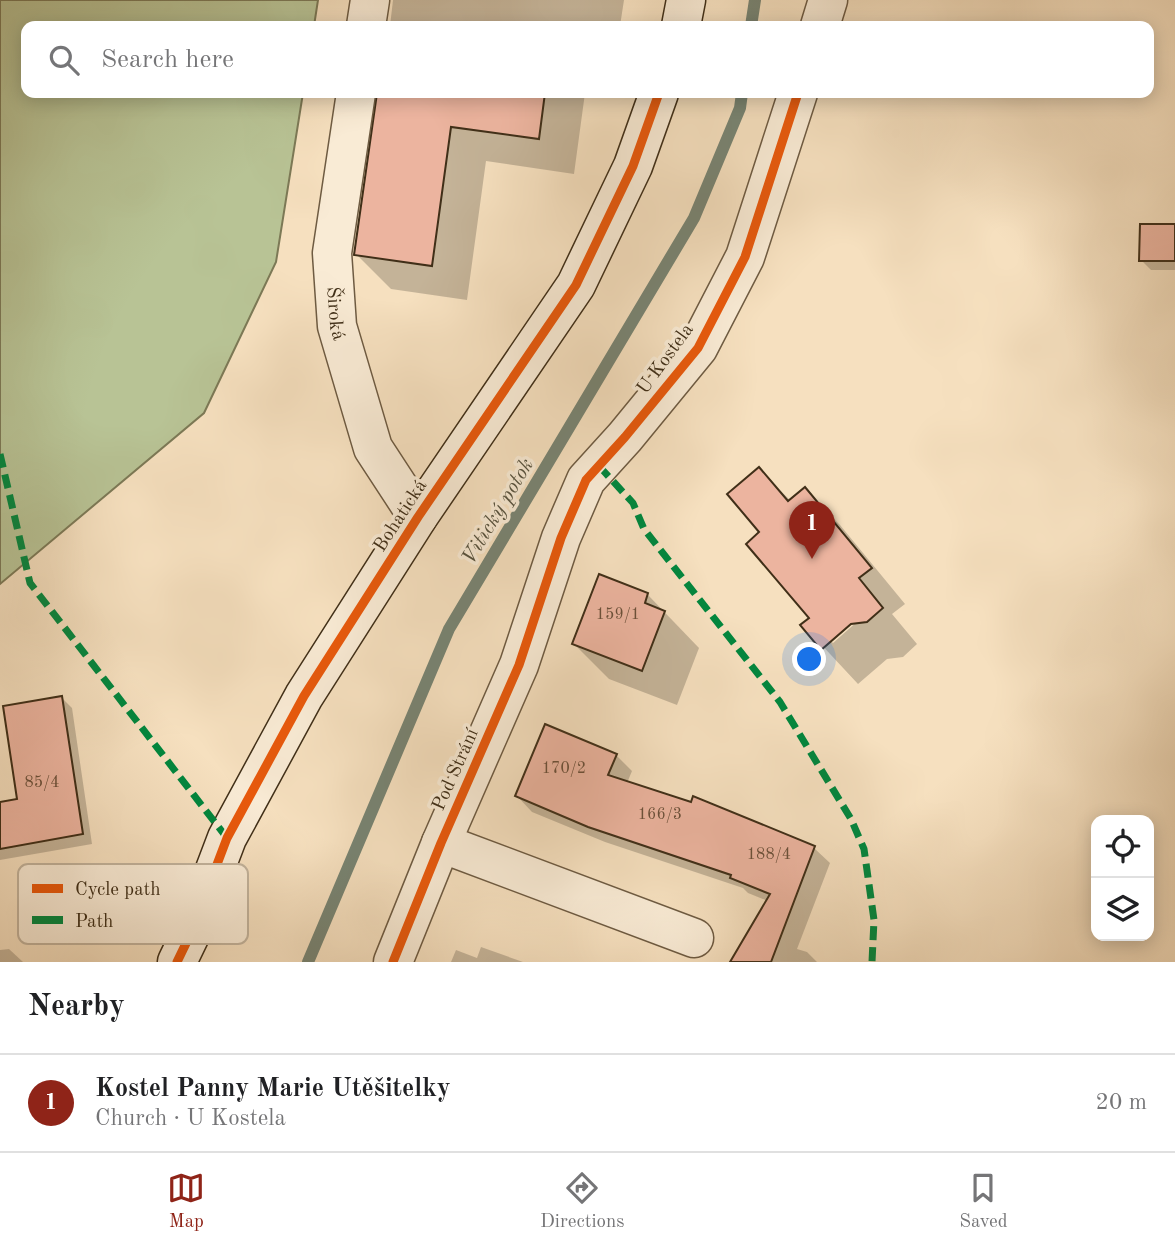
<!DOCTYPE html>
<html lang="en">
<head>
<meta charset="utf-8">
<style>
	:root { --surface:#fff; --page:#f2f2f2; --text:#202124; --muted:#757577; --line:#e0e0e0; --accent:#8f2418 }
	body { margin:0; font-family:"Old Standard TT",serif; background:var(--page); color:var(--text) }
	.controls { position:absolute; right:21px; bottom:21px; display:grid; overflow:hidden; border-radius:14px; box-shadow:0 4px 18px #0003 }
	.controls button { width:63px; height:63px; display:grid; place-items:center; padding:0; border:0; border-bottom:2px solid var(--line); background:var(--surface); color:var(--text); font:35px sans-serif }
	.you { position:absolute; left:810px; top:660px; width:24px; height:24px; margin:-18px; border:5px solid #fff; border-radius:50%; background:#1a73e8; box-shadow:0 0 0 10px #1a73e833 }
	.badge { display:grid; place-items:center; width:46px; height:46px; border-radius:50%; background:var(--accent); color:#fff; font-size:23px; font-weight:700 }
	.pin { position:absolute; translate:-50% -58px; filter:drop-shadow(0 2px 4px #0008) }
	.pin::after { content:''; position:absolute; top:37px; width:24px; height:21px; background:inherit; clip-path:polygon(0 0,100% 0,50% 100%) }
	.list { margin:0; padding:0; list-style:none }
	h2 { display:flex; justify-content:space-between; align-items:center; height:91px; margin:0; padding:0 28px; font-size:30px }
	h2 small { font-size:23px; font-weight:400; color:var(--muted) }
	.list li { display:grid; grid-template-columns:46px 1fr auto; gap:21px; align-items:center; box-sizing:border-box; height:98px; padding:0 28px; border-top:2px solid var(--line) }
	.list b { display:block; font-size:26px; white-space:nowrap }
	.list p { margin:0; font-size:23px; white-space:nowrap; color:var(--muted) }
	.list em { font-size:23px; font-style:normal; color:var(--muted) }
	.icon { flex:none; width:38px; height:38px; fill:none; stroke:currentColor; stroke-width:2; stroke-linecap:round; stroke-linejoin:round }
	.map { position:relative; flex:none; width:1175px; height:962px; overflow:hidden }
	.search { position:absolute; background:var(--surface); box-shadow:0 4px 18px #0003; left:21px; right:21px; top:21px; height:77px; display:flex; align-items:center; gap:18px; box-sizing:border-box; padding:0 24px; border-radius:14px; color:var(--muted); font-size:26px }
	.sheet { height:189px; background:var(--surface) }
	nav { display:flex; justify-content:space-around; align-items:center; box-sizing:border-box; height:98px; border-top:2px solid var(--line); background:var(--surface); font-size:19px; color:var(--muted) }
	nav a { display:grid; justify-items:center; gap:4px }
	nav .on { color:var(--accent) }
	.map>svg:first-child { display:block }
	.green { fill:#b8c395; stroke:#7c7956; stroke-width:2 }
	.shadow { fill:#0003; fill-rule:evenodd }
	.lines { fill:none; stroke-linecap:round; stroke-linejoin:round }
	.stream { stroke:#788473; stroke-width:12 }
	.building { fill:#ecb49f; stroke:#402f18; stroke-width:2 }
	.street-casing { stroke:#6e5b42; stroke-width:41 }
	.secondary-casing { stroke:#402f18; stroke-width:41 }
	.street { stroke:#f9ebd5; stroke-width:38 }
	.secondary { stroke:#f9ebd5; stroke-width:38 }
	.quiet { stroke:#00873e; stroke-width:7; stroke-dasharray:14 7; stroke-linecap:butt }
	.cycleway-casing { stroke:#f9ebd5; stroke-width:13 }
	.cycleway { stroke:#e8590c; stroke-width:9 }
	.labels { text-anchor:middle; stroke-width:7; stroke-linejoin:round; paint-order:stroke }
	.number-label { font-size:16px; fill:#6b503a }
	.street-label { font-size:19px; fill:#402f18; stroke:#f9ebd5 }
	.water-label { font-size:21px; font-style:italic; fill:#57523e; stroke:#f9ebd5 }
	.key { fill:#f9ebd5; stroke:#c2b39c; stroke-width:2 }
	.key-label { font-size:19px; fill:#402f18 }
</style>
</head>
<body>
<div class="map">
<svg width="1175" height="962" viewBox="0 0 1175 962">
	<rect width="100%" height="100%" fill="#f6e0bf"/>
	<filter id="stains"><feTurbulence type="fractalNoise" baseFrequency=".00286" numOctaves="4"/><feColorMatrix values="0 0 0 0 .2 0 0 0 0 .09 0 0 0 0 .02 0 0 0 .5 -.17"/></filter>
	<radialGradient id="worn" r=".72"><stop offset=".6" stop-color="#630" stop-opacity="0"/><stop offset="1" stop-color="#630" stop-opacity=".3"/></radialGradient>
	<polygon class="green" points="0,0 318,0 314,26 26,26 26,93 303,93 276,262 204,413 0,584"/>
	<g class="shadow">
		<polygon points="393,0 624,0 620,26 390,26"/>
		<polygon points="379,93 585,93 574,174 486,161 467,300 391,289 356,254"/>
		<polygon points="1175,226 1175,270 1151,270 1141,260"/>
		<path d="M759,470l32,31 14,-11 35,35 65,79 -13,10 25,30 -14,13 -16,2 -29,25 -55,-59 8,-7 -50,-86zM857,617l2,3 -26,23 -3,-3z"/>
		<polygon points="648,595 699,648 677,705 609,679 574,644"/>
		<polygon points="62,698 72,708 92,844 0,860 0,803 19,800"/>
		<polygon points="616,755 632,771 627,783 814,848 830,863 797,949 807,952 817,962 736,962 768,901 748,893 743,888 605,842 532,812 517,796"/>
		<polygon points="481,947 523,962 451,962 456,950 477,958"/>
		<polygon points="9,949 23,962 0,962 0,950"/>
	</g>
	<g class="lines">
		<g class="stream">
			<polyline points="751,26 755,0"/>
			<polyline points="308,962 449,629 694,218 740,108 742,93"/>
		</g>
	</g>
	<g class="building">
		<polygon points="377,93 545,93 539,139 451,127 432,266 354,255"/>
		<polygon points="1140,224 1175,224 1175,261 1139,261"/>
		<polygon points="759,467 788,501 805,487 872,568 859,578 883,608 867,622 851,624 821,650 800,625 809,618 746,544 759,532 727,494"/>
		<polygon points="599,574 648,593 645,603 665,611 642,671 572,644"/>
		<polygon points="62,696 83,834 0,849 0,802 17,799 3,706"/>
		<polygon points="545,724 617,754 608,775 691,802 693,796 815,846 771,962 730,962 770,894 730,878 731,875 588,827 515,796"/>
	</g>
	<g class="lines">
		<g class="street-casing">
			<g id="street">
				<polyline points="366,26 370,0"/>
				<polyline points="820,26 828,0"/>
				<path id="s1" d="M356,93l-24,160 5,73 36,122 45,69"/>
				<polyline points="441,843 694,938"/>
				<polyline points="393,962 441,843 519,665 561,538 586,480 625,437 698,348 745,257 798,93"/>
			</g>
		</g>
		<g class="secondary-casing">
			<g id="secondary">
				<polyline points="681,26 686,0"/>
				<polyline points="177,962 191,933 227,838 304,696 418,517 576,285 633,166 659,93"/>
			</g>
		</g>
		<use href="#street" class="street"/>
		<use href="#secondary" class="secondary"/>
		<g class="quiet">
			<polyline points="0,454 30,583 227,838"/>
			<polyline points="599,466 633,503 644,529 780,702 851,819 864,849 874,920 872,962"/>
		</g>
		<g class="cycleway-casing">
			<g id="cycleway">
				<polyline points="177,962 191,933 227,838 304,696 418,517 576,285 633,166 659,93"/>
				<polyline points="393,962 441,843 519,665 561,538 586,480 625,437 698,348 745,257 798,93"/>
			</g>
		</g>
		<use href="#cycleway" class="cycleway"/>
	</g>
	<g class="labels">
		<g class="number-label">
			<text x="618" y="619">159/1</text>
			<text x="564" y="773">170/2</text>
			<text x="42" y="787">85/4</text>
			<text x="660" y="819">166/3</text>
			<text x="769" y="859">188/4</text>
		</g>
		<g class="street-label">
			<text dy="7" stroke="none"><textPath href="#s1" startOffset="222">Široká</textPath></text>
			<text transform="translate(664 358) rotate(-54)" y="7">U Kostela</text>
			<text transform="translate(399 515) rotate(-57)" y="7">Bohatická</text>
			<text transform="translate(454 769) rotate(-66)" y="7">Pod Strání</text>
		</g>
		<g class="water-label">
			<text transform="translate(497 511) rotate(-59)" y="7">Vitický potok</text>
		</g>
	</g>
	<rect x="18" y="864" width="230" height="80" rx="10" class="key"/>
	<rect x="32" y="884" width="31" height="9" fill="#e8590c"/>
	<rect x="32" y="916" width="31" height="8" fill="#00873e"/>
	<g class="key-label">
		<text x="75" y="895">Cycle path</text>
		<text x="75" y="927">Path</text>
	</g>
	<rect width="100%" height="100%" filter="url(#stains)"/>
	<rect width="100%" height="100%" fill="url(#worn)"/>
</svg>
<div class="controls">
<button><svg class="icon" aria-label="locate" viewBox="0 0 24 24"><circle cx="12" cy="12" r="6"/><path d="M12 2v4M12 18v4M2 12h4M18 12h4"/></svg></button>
<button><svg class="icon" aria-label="layers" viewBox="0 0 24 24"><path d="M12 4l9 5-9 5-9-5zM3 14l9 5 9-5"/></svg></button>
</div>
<div class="you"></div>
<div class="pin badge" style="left:812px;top:559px">1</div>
<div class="search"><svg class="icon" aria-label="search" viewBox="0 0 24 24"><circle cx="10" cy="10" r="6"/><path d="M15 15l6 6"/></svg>Search here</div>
</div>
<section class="sheet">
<h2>Nearby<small></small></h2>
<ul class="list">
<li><span class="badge">1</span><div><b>Kostel Panny Marie Utěšitelky</b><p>Church · U Kostela</p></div><em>20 m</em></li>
</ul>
</section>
<nav>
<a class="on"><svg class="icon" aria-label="map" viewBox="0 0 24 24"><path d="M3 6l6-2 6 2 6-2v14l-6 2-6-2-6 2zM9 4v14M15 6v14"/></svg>Map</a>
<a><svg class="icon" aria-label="directions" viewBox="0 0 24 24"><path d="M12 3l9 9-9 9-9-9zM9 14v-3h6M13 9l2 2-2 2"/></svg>Directions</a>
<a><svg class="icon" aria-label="saved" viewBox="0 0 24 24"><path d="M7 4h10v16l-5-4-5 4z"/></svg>Saved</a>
</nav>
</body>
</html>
